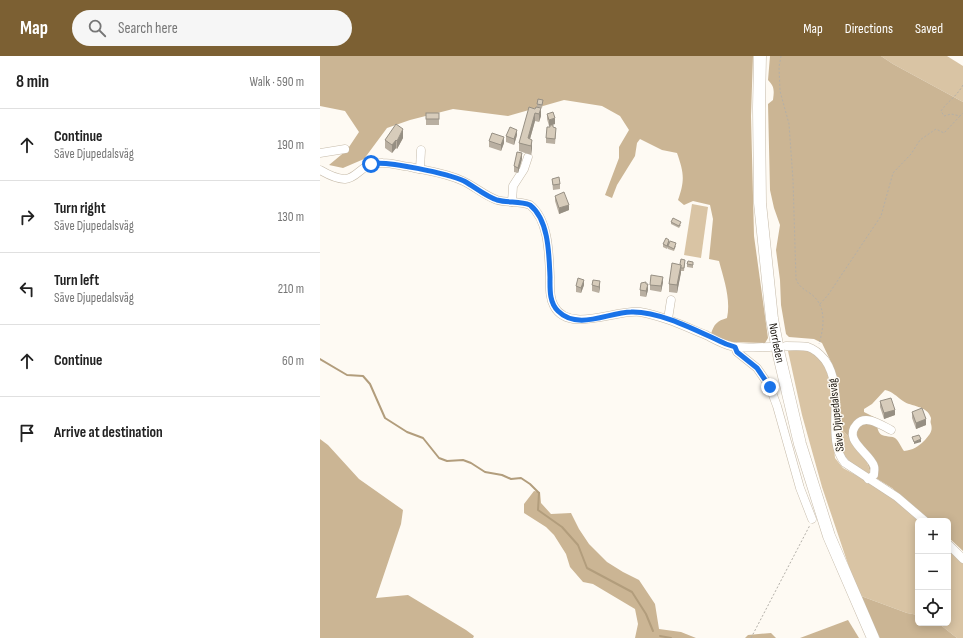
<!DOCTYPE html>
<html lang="en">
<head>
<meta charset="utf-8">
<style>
	:root { --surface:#fff; --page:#f6f6f6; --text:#222; --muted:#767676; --line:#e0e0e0; --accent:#7c6033 }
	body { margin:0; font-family:"Sofia Sans Condensed",sans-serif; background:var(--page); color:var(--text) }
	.controls { position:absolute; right:12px; bottom:12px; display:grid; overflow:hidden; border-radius:6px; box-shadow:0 2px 10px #0003 }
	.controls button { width:36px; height:36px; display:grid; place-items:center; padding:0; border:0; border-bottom:1px solid var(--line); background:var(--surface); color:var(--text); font:20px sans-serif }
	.stop { position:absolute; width:12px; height:12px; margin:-9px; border:3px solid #1a73e8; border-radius:50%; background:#fff }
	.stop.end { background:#1a73e8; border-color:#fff; box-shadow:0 1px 4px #0008 }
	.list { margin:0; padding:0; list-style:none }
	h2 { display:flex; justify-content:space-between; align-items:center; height:52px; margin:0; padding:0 16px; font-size:17px }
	h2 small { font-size:13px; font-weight:400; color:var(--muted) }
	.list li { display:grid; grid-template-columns:26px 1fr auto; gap:12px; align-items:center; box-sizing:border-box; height:72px; padding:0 16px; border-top:1px solid var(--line) }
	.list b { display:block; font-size:15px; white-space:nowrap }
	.list p { margin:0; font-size:13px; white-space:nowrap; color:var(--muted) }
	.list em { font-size:13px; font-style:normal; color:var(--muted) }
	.icon { flex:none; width:22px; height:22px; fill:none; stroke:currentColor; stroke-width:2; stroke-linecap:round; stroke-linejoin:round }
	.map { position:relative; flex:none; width:643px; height:582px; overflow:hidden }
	header { display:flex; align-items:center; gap:24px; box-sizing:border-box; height:56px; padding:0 20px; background:var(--accent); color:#fff }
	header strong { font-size:19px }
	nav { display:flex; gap:22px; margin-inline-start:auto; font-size:14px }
	.search { width:280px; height:36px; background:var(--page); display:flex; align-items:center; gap:10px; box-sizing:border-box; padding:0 14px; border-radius:22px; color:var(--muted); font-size:15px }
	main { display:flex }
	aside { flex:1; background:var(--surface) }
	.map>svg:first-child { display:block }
	.green { fill:#d9c4a4 }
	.forest { fill:#cbb594; fill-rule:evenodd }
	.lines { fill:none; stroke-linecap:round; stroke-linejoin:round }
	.stream { stroke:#b29d7c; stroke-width:2 }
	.minor-casing { stroke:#c6bbaa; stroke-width:9 }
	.highway-casing { stroke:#c6bbaa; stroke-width:13 }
	.path { stroke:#b3afa8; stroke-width:1; stroke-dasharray:2 2; stroke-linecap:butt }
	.minor { stroke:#fff; stroke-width:8 }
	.highway { stroke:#fff; stroke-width:12 }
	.wall { fill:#b9afa1 }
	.shaded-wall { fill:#968f83 }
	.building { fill:#d7ccbb; stroke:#968f83 }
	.route { stroke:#1a73e8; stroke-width:5 }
	.labels { text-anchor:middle; stroke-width:3; stroke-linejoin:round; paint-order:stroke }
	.street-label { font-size:12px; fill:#25211b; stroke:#fefaf3 }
</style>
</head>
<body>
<header>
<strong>Map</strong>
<div class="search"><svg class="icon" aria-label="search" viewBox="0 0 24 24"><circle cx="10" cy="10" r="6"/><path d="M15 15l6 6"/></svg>Search here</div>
<nav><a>Map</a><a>Directions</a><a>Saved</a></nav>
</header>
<main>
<aside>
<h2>8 min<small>Walk · 590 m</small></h2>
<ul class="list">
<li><svg class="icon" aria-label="ahead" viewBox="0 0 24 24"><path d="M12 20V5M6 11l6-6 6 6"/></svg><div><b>Continue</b><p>Säve Djupedalsväg</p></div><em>190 m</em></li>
<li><svg class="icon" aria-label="right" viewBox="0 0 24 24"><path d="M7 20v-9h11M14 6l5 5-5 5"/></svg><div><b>Turn right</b><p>Säve Djupedalsväg</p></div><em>130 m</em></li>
<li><svg class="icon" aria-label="left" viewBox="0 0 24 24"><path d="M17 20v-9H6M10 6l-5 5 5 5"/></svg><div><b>Turn left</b><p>Säve Djupedalsväg</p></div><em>210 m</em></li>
<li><svg class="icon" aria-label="ahead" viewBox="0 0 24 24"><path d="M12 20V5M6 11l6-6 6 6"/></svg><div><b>Continue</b></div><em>60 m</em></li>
<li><svg class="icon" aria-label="arrive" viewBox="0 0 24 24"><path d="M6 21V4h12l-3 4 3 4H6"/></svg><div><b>Arrive at destination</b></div></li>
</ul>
</aside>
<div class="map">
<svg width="643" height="582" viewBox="0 0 643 582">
	<rect width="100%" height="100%" fill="#fefaf3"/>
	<g class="green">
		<polygon points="561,0 627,0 643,10 643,46 573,8"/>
		<polygon points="372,148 388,151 381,202 364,199"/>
		<polygon points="476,294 486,294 496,298 503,306 511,327 514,392 515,402 523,412 563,434 599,465 598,465 598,559 587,557 541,540 530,514 502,431 482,359 468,295"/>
		<polygon points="520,371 545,400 551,419 531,407 523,398"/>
		<polygon points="628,492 643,506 643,582 637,582 618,567 628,567"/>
	</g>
	<g class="forest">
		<path d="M0,0h433l-2,60 3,120 14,102 -3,5 -37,-1 -17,-8c3,-10 6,-13 16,-16 4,-19 -3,-38 -8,-57l-10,-2 4,-40 -3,-14 -17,-4 -9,4 -6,-5c7,-20 6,-27 -1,-47l-15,-3 -22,-11 -3,4 -2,13 -18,29 -5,13 -7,-3 14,-37v-11l10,-17 -9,-14 -18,-10 -38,-6 -56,16 -55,-7 -43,11 -23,8 -23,31 -21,9 -14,-3 18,-15 12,-18 -14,-21 -25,-5z"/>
		<path d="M450,0h111l12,8 70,38v449l-15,-14v-16h-18l-38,-33 -21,-13 -6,-19 -25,-29 -2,-40 -6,-23 -10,-21 -8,-4 -25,-2 -3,-3 -5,-29 -1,-25 -4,-30 4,-25 -6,-17 -4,-18 -2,-86 5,-4c1,-9 2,-13 -5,-20zM565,334c8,2 11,6 18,11 8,6 24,4 28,17 0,3 -1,3 0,6 2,7 -1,10 -6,16 -7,7 -12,10 -21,11 -3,-4 -5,-10 -9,-13 -3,-2 -6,-1 -9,-2 -10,-1 -8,-10 -10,-18l-12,-6v-3l8,-5z"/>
		<polygon points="0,383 8,389 39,423 83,454 81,468 56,542 88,539 146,574 154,580 153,582 0,582"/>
		<polygon points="214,435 220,436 221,447 231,458 251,457 259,473 269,488 287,506 303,516 319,524 335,548 339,573 361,576 376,582 315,582 318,568 315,553 273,528 263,526 250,511 246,498 234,479 226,471 204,457 204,448"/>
		<polygon points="541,540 587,557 598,559 598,567 618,567 637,582 560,582 553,570"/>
		<polygon points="528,564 539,582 480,582"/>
		<polygon points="451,577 456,582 425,582 428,579"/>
	</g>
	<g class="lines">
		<g class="stream">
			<polyline points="0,303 27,319 43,320 50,328 65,362 87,376 103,382 119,402 127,405 143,404 151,407 165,416 182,419 191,423 201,422 210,428 219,437 218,454 242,471 258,489 267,512 312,536 326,558 333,575"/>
			<polyline points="340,580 351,582"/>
		</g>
		<g class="minor-casing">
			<g id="minor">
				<polyline points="0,97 25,93"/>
				<polyline points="100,113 101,94"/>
				<path d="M0,114c41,24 31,-8 63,-7 9,0 18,3 27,4 18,4 36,6 53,14 11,5 22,15 34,19 11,3 23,1 33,5 19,15 19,50 20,72 0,9 -1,20 4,29 15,28 62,3 86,6 23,4 44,14 66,23 8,4 16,9 25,11 12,3 26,1 39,1"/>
				<polyline points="192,146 193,130 204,113 208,101"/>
				<polyline points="348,263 351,244"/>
				<path d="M466,290c7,0 15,0 22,1 7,2 12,7 17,13 22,31 -1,79 20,103l52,34 28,24"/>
				<polyline points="415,291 417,296 437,312 450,331 457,350 480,432 492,463"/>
				<path d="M548,423l6,-4c0,-3 1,-7 0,-9 -4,-13 -32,-26 -17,-42 9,-10 24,1 34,6"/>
				<polyline points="628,488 643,503"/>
			</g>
		</g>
		<g class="highway-casing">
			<g id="highway">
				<path id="s1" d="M440,0l-1,52 1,95 12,116 7,36 21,89 29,92 44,102"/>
			</g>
		</g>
		<g class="path">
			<path d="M461,0l-2,11 1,24 9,33 4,56 3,99c3,8 8,10 15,15 16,12 13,33 8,50"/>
			<path d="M643,29c-6,11 -16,17 -22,26l3,5 7,-2 9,2 3,-3"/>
			<polyline points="500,248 508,239 561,160 573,117 591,98 600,84 616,73 624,77 640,60"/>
			<polyline points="431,582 490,469"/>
		</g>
		<use href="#minor" class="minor"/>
		<use href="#highway" class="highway"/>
	</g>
	<g class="wall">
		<polygon points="223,46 222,52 217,51 217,48"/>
		<polygon points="216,51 221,60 219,66 215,65 210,83 212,92 211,99 199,95 199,87"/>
		<rect x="106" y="57" width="13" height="12"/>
		<polygon points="227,58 235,68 231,69 233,71 236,77 235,88 226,87 226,82 230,69 229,70 227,63"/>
		<polygon points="197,79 194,89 186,86 186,80"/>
		<polygon points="83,82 77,93 76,92 72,97 65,92 65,84"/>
		<polygon points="169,85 184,87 181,95 169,91"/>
		<polygon points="202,103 198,117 194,116 194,110"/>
		<polygon points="232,123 240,128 240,133 233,134"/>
		<polygon points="235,140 249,154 239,158 235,145"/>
		<polygon points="351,166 361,169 359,172 351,168"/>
		<polygon points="349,186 347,193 343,191 343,188"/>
		<polygon points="348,190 356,190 354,195 348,193"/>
		<polygon points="365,206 364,215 361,215 357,237 349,236 349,228 360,208"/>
		<polygon points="367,208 373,209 373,212 367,211"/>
		<polygon points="343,226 341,236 330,234 330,229"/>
		<polygon points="326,228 328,234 326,241 320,240 320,234"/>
		<polygon points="264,229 261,237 256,236 256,230"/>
		<polygon points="272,229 280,231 279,237 272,235"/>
		<polygon points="560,345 575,359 564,363 560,351"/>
		<polygon points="592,356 606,369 596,373 592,362"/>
	</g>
	<g class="shaded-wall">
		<polygon points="221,52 221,60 219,66 219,58"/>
		<polygon points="215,57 215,65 208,90 208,82"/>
		<polygon points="235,62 235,68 229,70 229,64"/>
		<polygon points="83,73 83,82 77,93 77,85"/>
		<polygon points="197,74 197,79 194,89 194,83"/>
		<polygon points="184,81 184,87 181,95 181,89"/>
		<polygon points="76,84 76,92 72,97 72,89"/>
		<polygon points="212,84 212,92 211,99 211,90"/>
		<polygon points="202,97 202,103 198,117 198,112"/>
		<polygon points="249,149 249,154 239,158 239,152"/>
		<polygon points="349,184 349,186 347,193 347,190"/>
		<polygon points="361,209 361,217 357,237 357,229"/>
		<polygon points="343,221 343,226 341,236 341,230"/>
		<polygon points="264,224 264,229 261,237 261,232"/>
		<polygon points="280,225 280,231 279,237 279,231"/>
		<polygon points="328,228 328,234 326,241 326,235"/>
		<polygon points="575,354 575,359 564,363 564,357"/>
		<polygon points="606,363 606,369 596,373 596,367"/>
		<polygon points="601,383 601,386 594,388 594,386"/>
	</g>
	<g class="building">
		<polygon points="218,43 223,44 222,49 217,48"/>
		<polygon points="209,51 215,53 216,51 221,52 219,58 215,57 208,82 212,84 211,90 199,87"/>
		<polygon points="233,56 235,62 229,64 227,58"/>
		<rect x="106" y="57" width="13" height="6"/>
		<polygon points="76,68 83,73 77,85 76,84 72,89 65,84"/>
		<polygon points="230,69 233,69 233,71 236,72 235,83 226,82 227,71 230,71"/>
		<polygon points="190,71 197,74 194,83 186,80"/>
		<polygon points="172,77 184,81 181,89 169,85"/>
		<polygon points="197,96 202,97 198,112 194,110"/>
		<polygon points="239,121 240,128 233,129 232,123"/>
		<polygon points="244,136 249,149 239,152 235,140"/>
		<polygon points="353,162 361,166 359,170 351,166"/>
		<polygon points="346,182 349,184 347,190 343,188"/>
		<polygon points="350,185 356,187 354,193 348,190"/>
		<polygon points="361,203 365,204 364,212 361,212 361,209 360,208"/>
		<polygon points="368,205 373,206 373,209 367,208"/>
		<polygon points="352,207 361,209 357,229 349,228"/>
		<polygon points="331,219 343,221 341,230 330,229"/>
		<polygon points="258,222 264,224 261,232 256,230"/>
		<polygon points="273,224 280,225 279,231 272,229"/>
		<polygon points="326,226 326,228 328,228 326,235 320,234 321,227"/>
		<polygon points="571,342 575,354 564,357 560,345"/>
		<polygon points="602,352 606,363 596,367 592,356"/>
		<polygon points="599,379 601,383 594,386 592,381"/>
	</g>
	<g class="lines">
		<path class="route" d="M51,108c15,-4 78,10 93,17 11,6 21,15 33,19 11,3 23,1 33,5 19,15 19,50 20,72 0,12 -1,25 8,34 20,20 51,1 73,1 30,-1 68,20 95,32l9,3 2,5 20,16 13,19"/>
	</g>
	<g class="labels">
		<g class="street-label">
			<text dy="4" stroke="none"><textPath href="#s1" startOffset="288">Norrleden</textPath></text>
			<text transform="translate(516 359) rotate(-96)" y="4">Säve Djupedalsväg</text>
		</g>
	</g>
</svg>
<div class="controls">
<button>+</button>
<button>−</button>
<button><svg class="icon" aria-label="locate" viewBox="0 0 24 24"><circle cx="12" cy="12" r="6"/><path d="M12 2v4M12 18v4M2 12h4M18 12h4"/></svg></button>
</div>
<div class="stop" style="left:51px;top:108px"></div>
<div class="stop end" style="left:450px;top:331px"></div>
</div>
</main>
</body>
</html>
